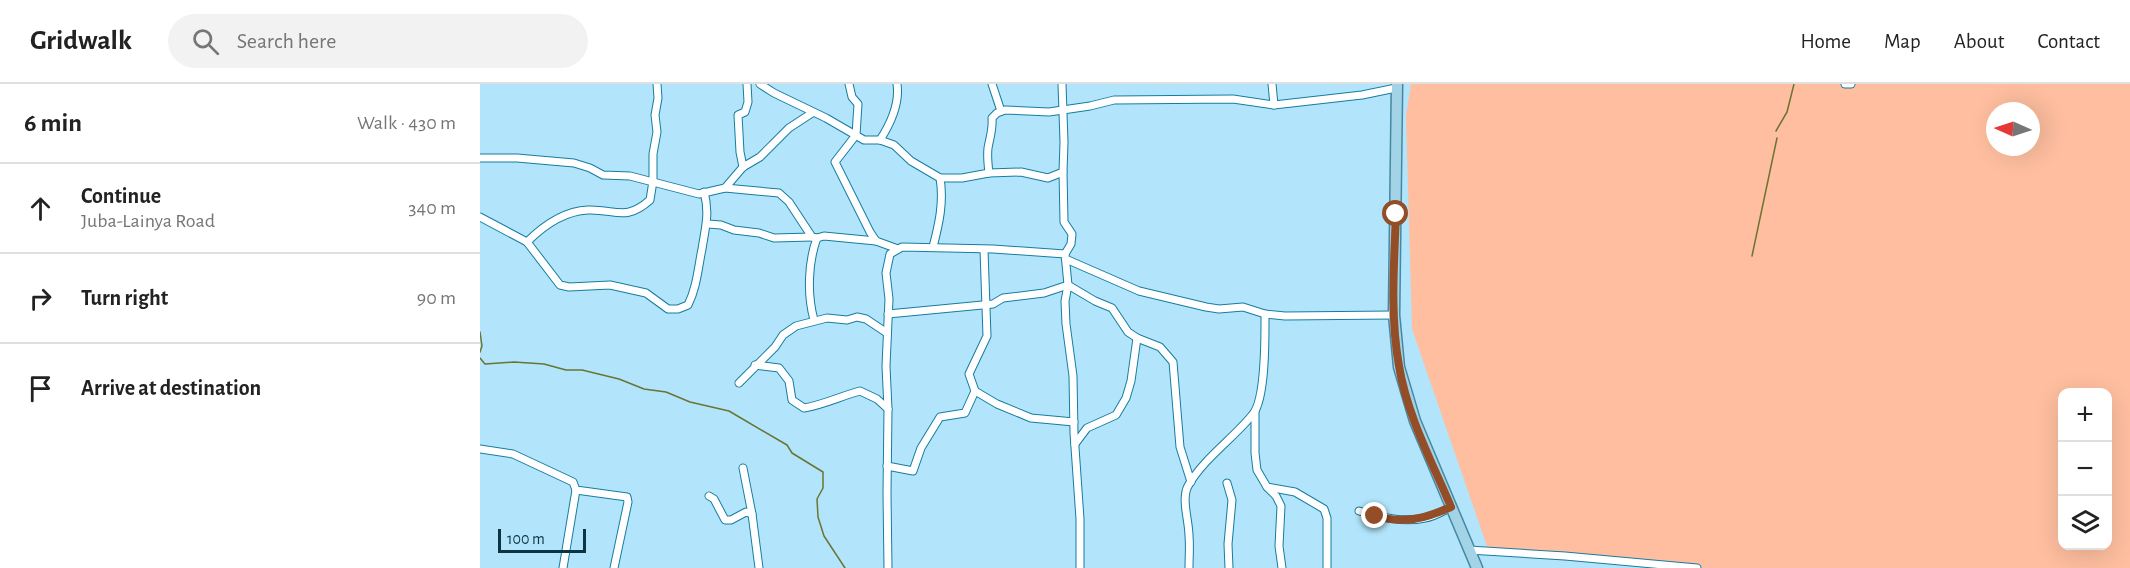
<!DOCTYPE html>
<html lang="en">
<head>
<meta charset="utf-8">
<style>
	:root { --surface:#fff; --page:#f2f2f2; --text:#222; --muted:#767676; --line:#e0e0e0 }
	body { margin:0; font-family:"Alegreya Sans",sans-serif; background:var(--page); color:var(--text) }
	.controls { position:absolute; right:18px; bottom:18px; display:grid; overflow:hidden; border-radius:12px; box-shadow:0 6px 24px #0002 }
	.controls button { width:54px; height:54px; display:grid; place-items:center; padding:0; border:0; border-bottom:2px solid var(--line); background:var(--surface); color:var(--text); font:30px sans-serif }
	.compass { position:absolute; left:1506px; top:18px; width:54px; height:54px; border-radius:50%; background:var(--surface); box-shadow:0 6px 24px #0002; rotate:273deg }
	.scale { position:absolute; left:18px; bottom:15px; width:88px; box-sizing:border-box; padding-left:6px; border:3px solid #0c3443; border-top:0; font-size:16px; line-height:21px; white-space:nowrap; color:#0c3443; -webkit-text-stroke:4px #b2e5fb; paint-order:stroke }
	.stop { position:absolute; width:18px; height:18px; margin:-14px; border:4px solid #934d27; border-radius:50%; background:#fff }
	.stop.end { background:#934d27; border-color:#fff; box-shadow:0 2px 6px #0008 }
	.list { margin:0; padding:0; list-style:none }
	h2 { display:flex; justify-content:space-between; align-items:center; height:78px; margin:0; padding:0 24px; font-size:26px }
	h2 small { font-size:20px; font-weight:400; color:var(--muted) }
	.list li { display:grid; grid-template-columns:39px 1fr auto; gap:18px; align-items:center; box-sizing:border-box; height:90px; padding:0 24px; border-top:2px solid var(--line) }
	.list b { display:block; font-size:22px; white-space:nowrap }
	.list p { margin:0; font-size:20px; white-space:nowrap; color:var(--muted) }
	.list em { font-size:20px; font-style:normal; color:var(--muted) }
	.icon { flex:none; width:33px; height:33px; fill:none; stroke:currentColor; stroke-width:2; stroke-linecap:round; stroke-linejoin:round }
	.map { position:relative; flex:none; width:1650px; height:484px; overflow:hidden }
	header { display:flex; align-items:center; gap:36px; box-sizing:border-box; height:84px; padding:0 30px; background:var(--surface); border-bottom:2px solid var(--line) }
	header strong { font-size:28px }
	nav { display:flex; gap:33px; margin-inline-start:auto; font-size:21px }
	.search { width:420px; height:54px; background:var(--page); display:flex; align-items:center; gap:15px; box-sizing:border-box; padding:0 21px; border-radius:33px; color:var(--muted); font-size:22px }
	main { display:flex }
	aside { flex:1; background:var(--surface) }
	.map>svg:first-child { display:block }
	.green { fill:#febe9f; fill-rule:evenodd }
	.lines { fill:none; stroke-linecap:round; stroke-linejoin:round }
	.stream { stroke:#6b7432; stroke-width:1.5 }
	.minor-casing { stroke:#157d9f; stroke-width:9 }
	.primary-casing { stroke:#4688a3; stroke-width:13 }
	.minor { stroke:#fff; stroke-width:7 }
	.primary { stroke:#a3d3e6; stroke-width:10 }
	.route { stroke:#934d27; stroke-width:8 }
</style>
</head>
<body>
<header>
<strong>Gridwalk</strong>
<div class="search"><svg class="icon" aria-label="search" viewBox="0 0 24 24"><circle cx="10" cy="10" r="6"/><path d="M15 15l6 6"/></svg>Search here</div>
<nav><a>Home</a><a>Map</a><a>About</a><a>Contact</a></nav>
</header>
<main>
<aside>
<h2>6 min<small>Walk · 430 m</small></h2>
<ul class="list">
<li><svg class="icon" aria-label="ahead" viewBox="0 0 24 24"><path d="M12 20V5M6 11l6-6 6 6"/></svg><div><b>Continue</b><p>Juba-Lainya Road</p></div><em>340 m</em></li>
<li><svg class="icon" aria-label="right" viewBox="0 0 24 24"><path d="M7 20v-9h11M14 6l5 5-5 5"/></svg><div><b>Turn right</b></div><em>90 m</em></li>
<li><svg class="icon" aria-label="arrive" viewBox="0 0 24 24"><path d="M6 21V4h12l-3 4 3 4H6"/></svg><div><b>Arrive at destination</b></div></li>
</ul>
</aside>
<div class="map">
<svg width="1650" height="484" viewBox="0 0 1650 484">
	<rect width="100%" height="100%" fill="#b2e5fb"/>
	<path class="green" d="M931,0h719v484h-469l-171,-13 -78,-226 -6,-213zM1515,27h36v36h-36zM1582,308h46v154h-46z"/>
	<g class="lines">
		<g class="stream">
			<polyline points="1296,47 1307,28 1314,0"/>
			<polyline points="1272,172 1297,54"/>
			<polyline points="0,248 2,262 0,268"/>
			<polyline points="0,274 5,280 34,278 64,280 86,286 102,286 139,295 164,305 186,308 210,318 249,327 307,361 312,369 343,388 343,404 337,415 338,433 344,452 365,484"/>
		</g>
		<g class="minor-casing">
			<g id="minor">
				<path d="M280,0l14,9 52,25 38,22h16l14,5 17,16 29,17h22l27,-5c-1,-8 -2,-16 -1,-25 2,-11 5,-19 4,-30l5,-5 8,-3 44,2 41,-6 24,-6 119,-1 41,6 88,-10 34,-7"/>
				<polyline points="369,0 372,13 378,20 376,51 355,78 390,148 396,157 418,165"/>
				<polyline points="512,0 521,27"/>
				<polyline points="792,0 794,21"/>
				<polyline points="1365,0 1371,0"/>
				<path d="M400,56c11,-17 20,-36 17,-56"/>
				<polyline points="0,74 37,74 94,79 110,84 123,91 150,92 219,110 245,104 263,83 280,73 309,44 332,29"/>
				<polyline points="263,83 260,68 258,31 265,28 268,18 267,0"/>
				<polyline points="583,88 584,138 592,150 591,160 585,170"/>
				<polyline points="509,89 541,88 568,94 583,88 584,58 582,0"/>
				<polyline points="245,104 299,109 309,118 332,153 337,154"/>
				<path d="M0,133l47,25 33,43 9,2 41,-2 36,8 22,16h10l10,-4c9,-18 10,-37 14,-56 3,-20 8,-36 2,-57"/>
				<polyline points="228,140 241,141 254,146 279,149 294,154 332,153"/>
				<path d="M47,158c16,-16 37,-31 61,-32 28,-1 37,12 62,-10l3,-19v-27l4,-22 -2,-17 3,-17 -1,-14"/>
				<path d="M453,163c6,-23 11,-45 7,-69"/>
				<polyline points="588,176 659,207 726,223 739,225 763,223 785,230"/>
				<polyline points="408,230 513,220 523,214 564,209 588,201 615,217 632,224 648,248 657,254 680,263 693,278 700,363 711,398"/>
				<path d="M334,236c-7,-25 -6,-58 3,-82l7,-2 52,5"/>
				<path d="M275,281l24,3 10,13 3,19 12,8c19,-3 37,-12 56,-17l17,8 11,10"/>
				<polyline points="259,299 295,263 303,251 316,242 347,234 367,236 377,233 386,235 407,249"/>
				<polyline points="495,307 517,320 551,334 594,338"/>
				<polyline points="775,328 775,369 777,386 787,403 815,408 844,425 847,434 847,484"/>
				<polyline points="595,360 607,344 636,331 646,314 651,297 657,254"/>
				<polyline points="0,365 33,370 93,398 96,406 147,413 148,418 134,484"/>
				<polyline points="407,382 433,387 441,364 460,333 485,329 495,307 489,290 507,252 504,166"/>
				<polyline points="263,384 272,430 279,484"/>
				<polyline points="747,399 752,416 748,460 749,484"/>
				<polyline points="787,403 796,412 801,422 799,462 802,484"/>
				<polyline points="229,412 234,415 245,436 251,436 266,428 272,430"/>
				<path d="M879,427c21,6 44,12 66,7 9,-1 18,-7 26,-11"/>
				<polyline points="989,466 1085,472 1217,484"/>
				<polyline points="83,484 96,406"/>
				<polyline points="408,484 407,409 408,325 406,282 409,215 406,189 410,170 422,163 513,165 585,170 588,201 585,217 586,240 593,292 594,349 600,435 600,484"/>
				<path d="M709,484c0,-11 1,-22 0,-32 0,-15 -8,-37 -1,-50 15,-27 46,-48 65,-72 13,-16 12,-78 12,-100l20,2 109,-1"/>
			</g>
		</g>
		<g class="primary-casing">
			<polyline id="primary" points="917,0 914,231 919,283 935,337 997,484"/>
		</g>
		<use href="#minor" class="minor"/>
		<use href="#primary" class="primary"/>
	</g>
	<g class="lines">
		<path class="route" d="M895,432c29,8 49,3 76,-9 -19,-45 -44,-92 -52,-141 -9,-50 -5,-102 -3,-152"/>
	</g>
</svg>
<div class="controls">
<button>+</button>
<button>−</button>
<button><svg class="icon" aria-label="layers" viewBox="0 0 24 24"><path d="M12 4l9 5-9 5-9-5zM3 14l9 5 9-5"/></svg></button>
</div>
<svg class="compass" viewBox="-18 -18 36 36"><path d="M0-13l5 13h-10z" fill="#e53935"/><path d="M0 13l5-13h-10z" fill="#767676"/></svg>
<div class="scale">100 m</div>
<div class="stop" style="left:916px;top:130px"></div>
<div class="stop end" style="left:895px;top:432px"></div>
</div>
</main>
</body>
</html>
